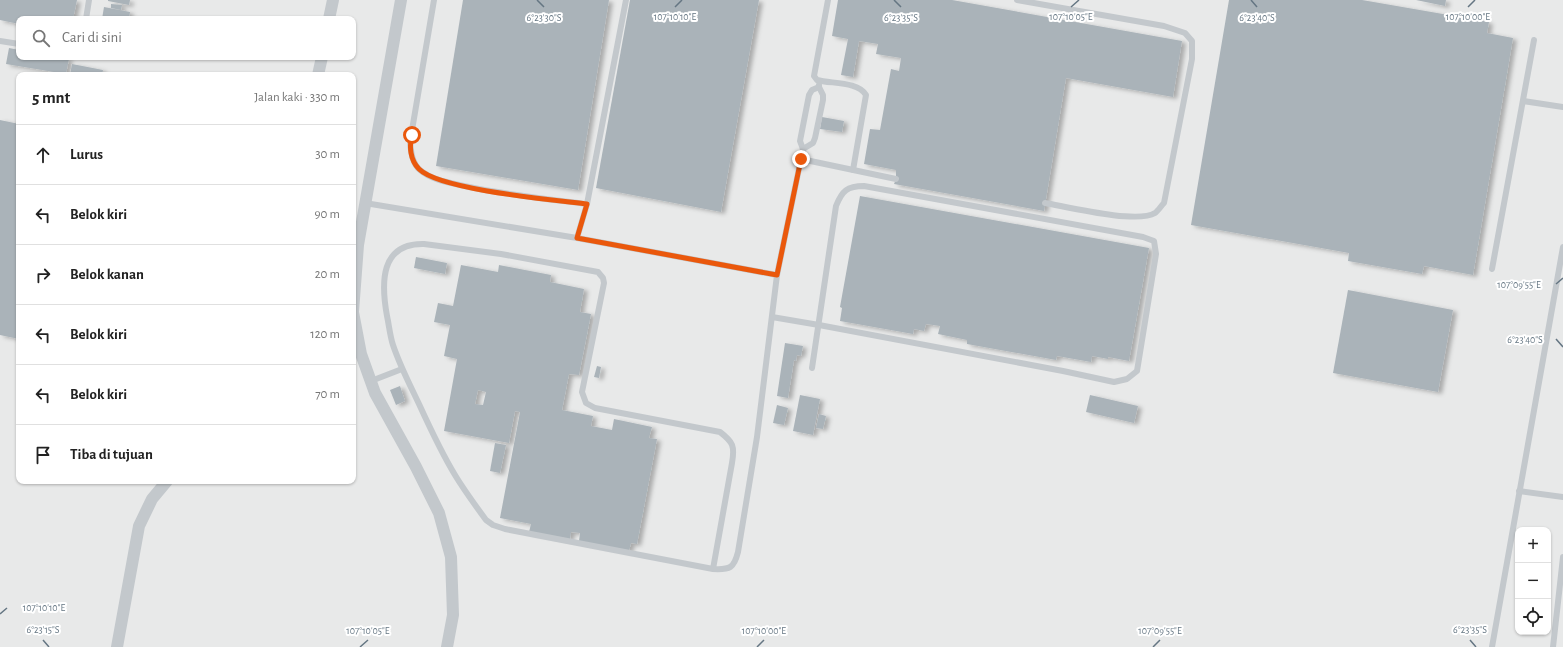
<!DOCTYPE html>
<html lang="id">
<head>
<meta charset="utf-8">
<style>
	:root { --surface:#fff; --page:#f6f6f6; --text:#222; --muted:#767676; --line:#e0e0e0 }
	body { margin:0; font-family:"Alegreya Sans",sans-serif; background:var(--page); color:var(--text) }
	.controls { position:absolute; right:12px; bottom:12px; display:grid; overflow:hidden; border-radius:8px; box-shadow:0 1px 3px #0004 }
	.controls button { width:36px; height:36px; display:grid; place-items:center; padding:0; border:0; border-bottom:1px solid var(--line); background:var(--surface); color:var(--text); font:20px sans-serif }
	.stop { position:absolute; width:12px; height:12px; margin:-9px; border:3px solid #ea580c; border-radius:50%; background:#fff }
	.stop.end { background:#ea580c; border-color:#fff; box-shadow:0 1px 4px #0008 }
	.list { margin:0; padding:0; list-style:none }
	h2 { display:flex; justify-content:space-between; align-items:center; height:52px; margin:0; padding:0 16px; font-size:17px }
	h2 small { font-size:13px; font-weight:400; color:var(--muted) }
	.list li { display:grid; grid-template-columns:26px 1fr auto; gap:12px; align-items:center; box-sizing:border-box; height:60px; padding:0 16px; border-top:1px solid var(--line) }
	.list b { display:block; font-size:15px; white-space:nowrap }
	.list em { font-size:13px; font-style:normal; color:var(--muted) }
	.icon { flex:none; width:22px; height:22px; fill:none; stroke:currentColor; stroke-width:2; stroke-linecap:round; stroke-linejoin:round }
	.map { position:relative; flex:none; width:1563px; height:647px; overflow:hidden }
	.search { position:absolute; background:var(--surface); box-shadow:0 1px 3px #0004; left:16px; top:16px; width:340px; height:44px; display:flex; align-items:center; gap:10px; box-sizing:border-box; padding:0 14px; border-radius:8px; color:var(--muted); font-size:15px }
	.panel { position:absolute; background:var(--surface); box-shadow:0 1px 3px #0004; left:16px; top:72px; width:340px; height:412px; border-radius:8px }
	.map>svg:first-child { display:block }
	.built { fill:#e8e9e9; fill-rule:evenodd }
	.building { fill:#aab3b9; fill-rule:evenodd; filter:url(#shadow) }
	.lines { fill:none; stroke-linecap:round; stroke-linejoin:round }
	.service { stroke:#c3c8cc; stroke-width:6 }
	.minor { stroke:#c3c8cc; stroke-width:12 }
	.route { stroke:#ea580c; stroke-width:5 }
	.ticks { fill:none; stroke:#657683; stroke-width:1.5 }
	.ticks-label { font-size:10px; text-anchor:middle; fill:#657683; stroke:#fff; stroke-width:4; stroke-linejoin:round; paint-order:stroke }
</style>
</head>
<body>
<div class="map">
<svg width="1563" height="647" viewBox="0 0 1563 647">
	<defs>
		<filter id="shadow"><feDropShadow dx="4" dy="2" stdDeviation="2" flood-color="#0004"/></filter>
	</defs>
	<rect width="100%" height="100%" fill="#fafaf8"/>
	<path class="built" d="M0,0h1563v647h-1563zM19,19h334v38h-334zM19,75h334v406h-334zM1518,530h30v102h-30z"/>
	<g class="building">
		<polygon points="0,0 77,0 73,19 19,19 19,24 0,20"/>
		<polygon points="108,0 130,0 129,5 108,1"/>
		<polygon points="463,0 609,0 578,190 436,166"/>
		<polygon points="630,0 759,0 721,212 596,188"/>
		<polygon points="838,0 952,0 1182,41 1173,97 1066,78 1044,211 894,184 896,179 896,170 864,164 870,129 880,130 891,69 899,71 901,58 876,54 878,44 859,41 853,77 841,75 848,39 832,36"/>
		<polygon points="1229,0 1362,0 1489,22 1487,33 1513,38 1473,275 1424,266 1422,274 1348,261 1349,253 1191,225"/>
		<polygon points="1416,0 1446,0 1445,6"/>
		<polygon points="111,4 122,5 121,10 111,8"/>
		<polygon points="104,7 130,12 129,19 102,19"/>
		<polygon points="9,48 19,50 19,57 56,57 69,59 66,74 6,64"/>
		<polygon points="72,64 103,70 102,75 70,75"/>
		<polygon points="822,117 844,121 842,132 820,129"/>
		<polygon points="0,120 19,124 19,339 0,335"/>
		<polygon points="860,196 1149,248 1129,361 1108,357 1108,359 1092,356 1091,362 1057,356 1056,360 967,344 967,340 938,334 940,326 926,324 924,331 914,329 913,334 840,321 842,308 840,307"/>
		<polygon points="416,257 447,263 445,274 414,268"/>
		<path d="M461,265l37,7 1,-7 52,10 -1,7 34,7 -4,23 11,2 -12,61 -10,-1 -7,36 31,6 -2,10 21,4 2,-11 38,8 -3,11 8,1 -20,105 -6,-1 -2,8 -50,-10 1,-8 -9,-1 -1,7 -41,-7 2,-8 -31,-6 20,-106 -5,-1 -6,32 -65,-12 13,-72 -13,-3 6,-31 -16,-3 4,-19 15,3zM478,390l8,2 -3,13 -8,-1z"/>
		<polygon points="1348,290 1453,310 1438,392 1333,373"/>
		<polygon points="785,343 803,346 801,356 797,355 796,361 794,360 788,398 777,396"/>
		<polygon points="597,366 601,367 599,378 594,377"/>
		<polygon points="400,386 405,401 396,405 390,390"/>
		<polygon points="800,395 820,399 813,435 793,431"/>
		<polygon points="1090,395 1138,406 1134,423 1086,412"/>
		<polygon points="777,405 788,408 784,425 773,423"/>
		<polygon points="819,414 826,416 823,429 816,428"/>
		<polygon points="495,443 506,445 500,473 490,471"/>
	</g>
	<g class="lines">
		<g class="service">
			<path d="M434,0l-24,142c1,10 2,21 10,28 13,11 32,13 49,17 39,8 78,12 118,17"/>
			<path d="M828,0l-14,76 3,4c14,4 41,1 49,15l-13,75"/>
			<path d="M1017,0l147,26 21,7 7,8v18l-28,144c-3,3 -6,8 -9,10 -18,11 -87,-6 -110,-10"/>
			<polyline points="86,19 89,0"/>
			<polyline points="0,41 19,44"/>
			<polyline points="819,87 812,90 809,95 800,141 803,149 801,159 896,179"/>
			<polyline points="1523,101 1563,107"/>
			<polyline points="803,149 813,143 815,138 823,100 823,95 819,87 819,85"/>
			<polyline points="365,203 577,238 777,275"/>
			<polyline points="577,238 587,204 626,0"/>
			<polyline points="1492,269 1534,40"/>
			<path d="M772,317l47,8 244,46 51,11 13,-3 10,-8 19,-117 -2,-13 -11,-4 -279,-51c-17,0 -22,5 -28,20l-24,162"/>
			<polyline points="371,381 402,369"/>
			<polyline points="1519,491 1563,497"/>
			<path d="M713,569l19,-106c3,-17 1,-21 -12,-31l-125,-24 -9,-5 -4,-11 22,-109 -1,-5 -5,-6 -97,-18 -77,-10c-44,-1 -43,39 -37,72 2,9 3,20 6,29 7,21 17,40 26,59 11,24 22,48 36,71 9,15 20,30 31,45l7,5 12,4 208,40c17,1 21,-1 25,-17l19,-115 20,-162 24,-116"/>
			<polyline points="1492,647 1563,247"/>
			<polyline points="1553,647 1563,557"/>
		</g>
		<g class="minor">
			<polyline points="401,0 358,245 353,312 361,354 375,393 416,467 439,513 451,557 453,615 447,647"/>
			<polyline points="329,19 333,0"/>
			<polyline points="318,75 322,57"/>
			<polyline points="117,647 139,526 152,499 167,481"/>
		</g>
	</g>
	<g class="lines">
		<path class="route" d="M412,135c-3,11 -2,25 7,34 21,21 135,31 168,35l-10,34 200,37 24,-116"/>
	</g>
	<path class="ticks" d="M537,0l7,7M894,0l7,7M1251,0l6,7M675,7l7,-7M1071,7l8,-7M1468,7l7,-7M1556,284l7,-6M1556,339l7,8M0,614l7,-6M43,640l6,7M1470,640l6,7M360,647l8,-7M757,647l7,-7M1153,647l7,-7"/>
	<g class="ticks-label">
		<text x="675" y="20">107°10'10"E</text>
		<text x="1071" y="20">107°10'05"E</text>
		<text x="1468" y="20">107°10'00"E</text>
		<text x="544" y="21">6°23'30"S</text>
		<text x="1257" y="21">6°23'40"S</text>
		<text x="901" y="21">6°23'35"S</text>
		<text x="1519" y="288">107°09'55"E</text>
		<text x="1525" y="343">6°23'40"S</text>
		<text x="44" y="611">107°10'10"E</text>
		<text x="43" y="633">6°23'15"S</text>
		<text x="1470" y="633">6°23'35"S</text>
		<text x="368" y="634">107°10'05"E</text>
		<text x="764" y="634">107°10'00"E</text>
		<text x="1160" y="634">107°09'55"E</text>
	</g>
</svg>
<div class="controls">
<button>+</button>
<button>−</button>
<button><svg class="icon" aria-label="locate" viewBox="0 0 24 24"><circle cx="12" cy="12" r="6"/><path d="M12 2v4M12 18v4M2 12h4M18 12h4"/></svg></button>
</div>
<div class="stop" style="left:412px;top:135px"></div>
<div class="stop end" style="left:801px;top:159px"></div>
<div class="search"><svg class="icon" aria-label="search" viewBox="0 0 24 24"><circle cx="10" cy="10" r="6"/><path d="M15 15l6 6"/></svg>Cari di sini</div>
<section class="panel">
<h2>5 mnt<small>Jalan kaki · 330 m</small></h2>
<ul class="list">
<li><svg class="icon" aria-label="ahead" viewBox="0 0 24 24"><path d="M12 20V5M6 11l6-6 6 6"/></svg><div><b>Lurus</b></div><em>30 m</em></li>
<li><svg class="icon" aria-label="left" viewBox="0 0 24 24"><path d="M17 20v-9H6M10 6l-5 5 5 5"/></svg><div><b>Belok kiri</b></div><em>90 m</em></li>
<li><svg class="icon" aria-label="right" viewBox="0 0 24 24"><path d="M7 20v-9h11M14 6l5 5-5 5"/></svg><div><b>Belok kanan</b></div><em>20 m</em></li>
<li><svg class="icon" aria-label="left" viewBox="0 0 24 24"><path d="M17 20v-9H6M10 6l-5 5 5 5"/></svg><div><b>Belok kiri</b></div><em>120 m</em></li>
<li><svg class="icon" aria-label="left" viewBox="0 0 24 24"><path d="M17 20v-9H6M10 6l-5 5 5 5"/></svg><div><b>Belok kiri</b></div><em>70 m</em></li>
<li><svg class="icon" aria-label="arrive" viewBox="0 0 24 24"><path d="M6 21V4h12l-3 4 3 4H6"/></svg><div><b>Tiba di tujuan</b></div></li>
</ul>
</section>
</div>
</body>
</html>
